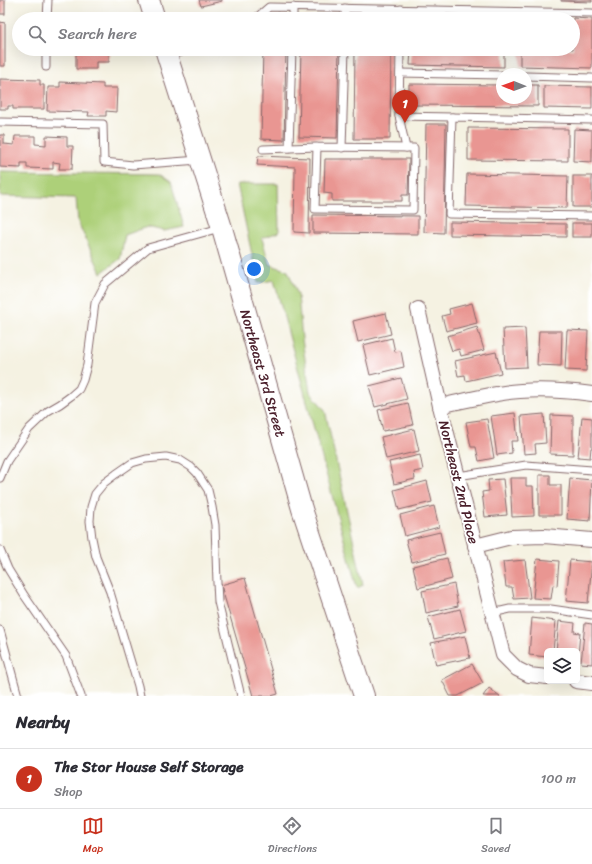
<!DOCTYPE html>
<html lang="en">
<head>
<meta charset="utf-8">
<style>
	:root { --surface:#fff; --page:#f2f2f3; --text:#2b2b33; --muted:#7c7c81; --line:#e1e1e2; --accent:#c8321e }
	body { margin:0; font-family:Sriracha,sans-serif; background:var(--page); color:var(--text) }
	.controls { position:absolute; right:12px; bottom:12px; display:grid; overflow:hidden; border-radius:6px; box-shadow:0 4px 16px #0002 }
	.controls button { width:36px; height:36px; display:grid; place-items:center; padding:0; border:0; border-bottom:1px solid var(--line); background:var(--surface); color:var(--text); font:20px sans-serif }
	.compass { position:absolute; left:496px; top:68px; width:36px; height:36px; border-radius:50%; background:var(--surface); box-shadow:0 4px 16px #0002; rotate:271deg }
	.you { position:absolute; left:254px; top:269px; width:14px; height:14px; margin:-10px; border:3px solid #fff; border-radius:50%; background:#1a73e8; box-shadow:0 0 0 6px #1a73e833 }
	.badge { display:grid; place-items:center; width:26px; height:26px; border-radius:50%; background:var(--accent); color:#fff; font-size:13px; font-weight:700 }
	.pin { position:absolute; translate:-50% -33px; filter:drop-shadow(0 1px 2px #0008) }
	.pin::after { content:''; position:absolute; top:21px; width:14px; height:12px; background:inherit; clip-path:polygon(0 0,100% 0,50% 100%) }
	.list { margin:0; padding:0; list-style:none }
	h2 { display:flex; justify-content:space-between; align-items:center; height:52px; margin:0; padding:0 16px; font-size:17px }
	h2 small { font-size:13px; font-weight:400; color:var(--muted) }
	.list li { display:grid; grid-template-columns:26px 1fr auto; gap:12px; align-items:center; box-sizing:border-box; height:60px; padding:0 16px; border-top:1px solid var(--line) }
	.list b { display:block; font-size:15px; white-space:nowrap }
	.list p { margin:0; font-size:13px; white-space:nowrap; color:var(--muted) }
	.list em { font-size:13px; font-style:normal; color:var(--muted) }
	.icon { flex:none; width:22px; height:22px; fill:none; stroke:currentColor; stroke-width:2; stroke-linecap:round; stroke-linejoin:round }
	.map { position:relative; flex:none; width:592px; height:696px; overflow:hidden }
	.search { position:absolute; background:var(--surface); box-shadow:0 4px 16px #0002; left:12px; right:12px; top:12px; height:44px; display:flex; align-items:center; gap:10px; box-sizing:border-box; padding:0 14px; border-radius:22px; color:var(--muted); font-size:15px }
	.sheet { height:112px; background:var(--surface) }
	nav { display:flex; justify-content:space-around; align-items:center; box-sizing:border-box; height:56px; border-top:1px solid var(--line); background:var(--surface); font-size:11px; color:var(--muted) }
	nav a { display:grid; justify-items:center; gap:2px }
	nav .on { color:var(--accent) }
	.map>svg:first-child { display:block }
	.green { fill:#add079; stroke:#7c7852 }
	.building { fill:#e99692 }
	.lines { fill:none; stroke-linecap:round; stroke-linejoin:round }
	.service-casing { stroke:#86696b; stroke-width:9 }
	.minor-casing { stroke:#86696b; stroke-width:16 }
	.secondary-casing { stroke:#86696b; stroke-width:22 }
	.service { stroke:#fff; stroke-width:7 }
	.minor { stroke:#fff; stroke-width:14 }
	.secondary { stroke:#fff; stroke-width:20 }
	.labels { text-anchor:middle; stroke-width:3.5; stroke-linejoin:round; paint-order:stroke }
	.street-label { font-size:14px; fill:#4a1f2b; stroke:#fff }
</style>
</head>
<body>
<div class="map">
<svg width="592" height="696" viewBox="0 0 592 696">
	<rect width="100%" height="100%" fill="#fff"/>
	<filter id="ink" filterUnits="userSpaceOnUse"><feTurbulence type="fractalNoise" baseFrequency=".025" numOctaves="2"/><feDisplacementMap in="SourceGraphic" scale="8" xChannelSelector="R" yChannelSelector="G"/><feConvolveMatrix kernelMatrix="1 2 1 2 8 2 1 2 1" color-interpolation-filters="sRGB"/></filter>
	<filter id="wash" filterUnits="userSpaceOnUse"><feTurbulence type="fractalNoise" baseFrequency=".012" numOctaves="4" result="noise"/><feDisplacementMap in="SourceGraphic" scale="16" xChannelSelector="R" yChannelSelector="G"/><feGaussianBlur stdDeviation="0.9" result="paint"/><feColorMatrix in="noise" values="0 0 0 0 0 0 0 0 0 0 0 0 0 0 0 0 0 1.4 0 .05"/><feComposite in="paint" operator="in"/></filter>
	<g filter="url(#wash)">
		<rect width="100%" height="100%" fill="#f5f2e2"/>
		<g class="green">
			<polygon points="0,172 159,174 171,182 184,227 164,231 147,227 125,235 120,259 101,273 78,222 76,198 0,196"/>
			<polygon points="237,184 278,184 279,232 262,238 269,264 288,271 298,295 302,339 310,392 325,410 363,585 357,588 274,280 258,283"/>
		</g>
		<g id="blocks">
			<g class="building">
				<rect x="0" y="0" width="5" height="14"/>
				<polygon points="199,0 222,0 222,1 201,6"/>
				<polygon points="561,0 592,0 592,2 561,1"/>
				<rect x="77" y="16" width="19" height="3"/>
				<polygon points="412,16 479,18 479,19 412,19"/>
				<polygon points="302,17 336,18 336,19 302,19"/>
				<polygon points="521,17 556,18 556,19 521,19"/>
				<polygon points="573,18 592,19 592,68 520,66 520,49 573,49"/>
				<polygon points="0,22 5,23 5,66 0,66"/>
				<polygon points="76,49 109,49 109,62 96,62 96,69 76,69"/>
				<polygon points="263,49 286,49 284,140 261,139"/>
				<polygon points="301,49 339,49 337,138 299,137"/>
				<polygon points="355,49 391,49 390,139 354,139"/>
				<polygon points="411,49 504,49 504,67 410,65"/>
				<polygon points="0,79 40,80 40,85 44,85 44,109 13,109 13,106 8,106 8,109 0,109"/>
				<polygon points="60,82 103,84 103,88 117,88 116,112 106,111 106,116 88,116 89,112 47,111 48,87 60,87"/>
				<polygon points="409,84 502,85 502,98 526,98 526,85 538,85 538,106 409,105"/>
				<polygon points="544,86 592,87 592,109 544,108"/>
				<polygon points="426,124 446,124 444,233 424,232"/>
				<polygon points="468,128 568,129 568,161 468,160"/>
				<polygon points="574,129 592,130 592,162 573,161"/>
				<polygon points="0,135 4,135 4,144 14,145 15,136 35,136 35,144 46,145 46,136 67,137 67,146 73,146 72,169 59,169 60,163 53,162 53,169 27,168 27,163 21,163 21,168 0,167"/>
				<polygon points="258,156 310,158 309,233 294,232 295,167 257,165"/>
				<polygon points="325,159 409,159 408,195 402,195 402,201 332,201 332,194 324,193"/>
				<polygon points="467,174 568,176 567,208 466,206"/>
				<rect x="573" y="176" width="19" height="31"/>
				<polygon points="313,215 418,216 418,234 313,233"/>
				<polygon points="450,222 566,224 566,237 450,235"/>
				<rect x="572" y="223" width="20" height="14"/>
				<polygon points="472,303 477,323 446,331 442,316 450,314 449,309"/>
				<polygon points="386,313 391,334 358,342 353,321"/>
				<polygon points="477,327 484,350 461,356 459,349 452,351 447,336"/>
				<polygon points="525,328 527,367 505,368 503,329"/>
				<polygon points="567,330 588,331 586,371 565,370"/>
				<polygon points="539,331 562,331 561,366 537,365"/>
				<polygon points="392,338 395,352 401,351 404,367 370,375 363,345"/>
				<polygon points="496,352 501,373 466,381 465,375 458,376 455,361"/>
				<polygon points="401,378 407,399 375,407 369,386"/>
				<polygon points="408,403 413,425 383,431 378,410"/>
				<polygon points="515,413 518,441 511,441 512,453 497,455 491,416"/>
				<polygon points="544,414 546,443 535,444 536,453 524,454 521,416"/>
				<polygon points="551,415 573,416 573,455 550,454"/>
				<polygon points="582,417 592,418 592,448 591,448 590,458 578,457"/>
				<polygon points="487,419 494,458 479,461 476,447 471,447 466,422"/>
				<polygon points="414,429 419,451 386,459 381,437"/>
				<polygon points="420,455 423,470 414,472 415,479 394,484 389,462"/>
				<polygon points="539,475 550,475 550,485 561,485 561,515 539,515"/>
				<polygon points="510,478 526,478 526,486 533,486 534,516 512,517"/>
				<polygon points="570,478 592,480 590,521 567,519"/>
				<polygon points="503,479 507,515 485,517 482,492 489,491 488,480"/>
				<polygon points="427,481 432,502 399,510 394,490"/>
				<polygon points="434,506 439,527 405,536 400,515"/>
				<polygon points="440,532 445,554 412,562 406,540"/>
				<polygon points="447,558 452,579 418,588 413,566"/>
				<polygon points="537,559 559,561 557,586 553,585 551,599 533,598"/>
				<polygon points="525,560 530,598 514,599 512,587 506,587 503,562"/>
				<polygon points="570,560 592,562 588,603 566,601"/>
				<polygon points="245,578 278,694 271,696 253,696 221,585"/>
				<polygon points="454,584 458,606 426,613 422,591"/>
				<polygon points="460,609 466,631 434,639 428,617"/>
				<polygon points="532,618 556,621 553,651 547,651 547,657 529,655"/>
				<polygon points="559,621 575,623 574,632 580,633 578,655 577,655 577,651 556,651"/>
				<polygon points="585,623 592,624 592,664 581,663"/>
				<polygon points="465,636 470,658 436,665 431,643"/>
				<polygon points="472,664 483,683 458,696 450,696 442,680"/>
				<polygon points="489,688 500,696 483,696"/>
			</g>
		</g>
	</g>
	<g filter="url(#ink)">
		<use href="#blocks" fill-opacity="0" stroke="#86696b" stroke-width="1"/>
		<g class="lines">
			<g class="service-casing">
				<g id="service">
					<polyline points="47,19 48,0"/>
					<polyline points="255,19 269,7 592,13"/>
					<polyline points="293,19 293,7"/>
					<polyline points="345,19 345,8"/>
					<polyline points="401,19 401,9"/>
					<polyline points="400,49 399,116 452,117"/>
					<polyline points="169,56 190,49"/>
					<polyline points="46,67 46,49"/>
					<polyline points="400,73 502,75"/>
					<polyline points="526,76 592,78"/>
					<polyline points="399,116 406,148"/>
					<polyline points="592,120 452,117 449,214 592,216"/>
					<polyline points="0,122 103,124 104,162 133,165 199,160"/>
					<polyline points="289,148 292,49"/>
					<polyline points="342,148 345,49"/>
					<polyline points="263,149 317,147 414,148 413,210 315,209 317,147"/>
					<polyline points="458,476 526,465 592,470"/>
					<polyline points="0,478 7,461 29,429 48,411 60,404 71,396 79,389 83,380 87,365 95,303 105,284 148,248 220,228"/>
					<polyline points="0,550 8,569 24,595 66,656 81,696"/>
					<polyline points="492,613 510,609 551,609 592,615"/>
					<polyline points="0,630 18,696"/>
					<polyline points="140,696 138,686 110,592 96,557 92,538 90,521 91,507 95,494 104,483 116,474 132,463 146,459 166,457 180,460 191,467 197,473 208,490 212,507 215,525 217,583 218,602 241,696"/>
				</g>
			</g>
			<g class="minor-casing">
				<g id="minor">
					<polyline points="418,309 440,406 503,655 517,669 529,675 547,677"/>
					<path d="M440,406c19,-4 38,-9 57,-12 31,-6 64,-4 95,0"/>
					<polyline points="475,546 511,537 544,536 592,540"/>
					<polyline points="576,681 592,683"/>
				</g>
			</g>
			<g class="secondary-casing">
				<g id="secondary">
					<polyline points="149,0 155,19"/>
					<polyline points="165,49 222,228 302,509 364,696"/>
				</g>
			</g>
			<use href="#service" class="service"/>
			<use href="#minor" class="minor"/>
			<use href="#secondary" class="secondary"/>
		</g>
	</g>
	<g class="labels">
		<g class="street-label">
			<text transform="translate(263 373) rotate(74)" y="5">Northeast 3rd Street</text>
			<text transform="translate(459 482) rotate(76)" y="5">Northeast 2nd Place</text>
		</g>
	</g>
</svg>
<div class="controls">
<button><svg class="icon" aria-label="layers" viewBox="0 0 24 24"><path d="M12 4l9 5-9 5-9-5zM3 14l9 5 9-5"/></svg></button>
</div>
<svg class="compass" viewBox="-18 -18 36 36"><path d="M0-13l5 13h-10z" fill="#e53935"/><path d="M0 13l5-13h-10z" fill="#7c7c81"/></svg>
<div class="you"></div>
<div class="pin badge" style="left:405px;top:123px">1</div>
<div class="search"><svg class="icon" aria-label="search" viewBox="0 0 24 24"><circle cx="10" cy="10" r="6"/><path d="M15 15l6 6"/></svg>Search here</div>
</div>
<section class="sheet">
<h2>Nearby<small></small></h2>
<ul class="list">
<li><span class="badge">1</span><div><b>The Stor House Self Storage</b><p>Shop</p></div><em>100 m</em></li>
</ul>
</section>
<nav>
<a class="on"><svg class="icon" aria-label="map" viewBox="0 0 24 24"><path d="M3 6l6-2 6 2 6-2v14l-6 2-6-2-6 2zM9 4v14M15 6v14"/></svg>Map</a>
<a><svg class="icon" aria-label="directions" viewBox="0 0 24 24"><path d="M12 3l9 9-9 9-9-9zM9 14v-3h6M13 9l2 2-2 2"/></svg>Directions</a>
<a><svg class="icon" aria-label="saved" viewBox="0 0 24 24"><path d="M7 4h10v16l-5-4-5 4z"/></svg>Saved</a>
</nav>
</body>
</html>
